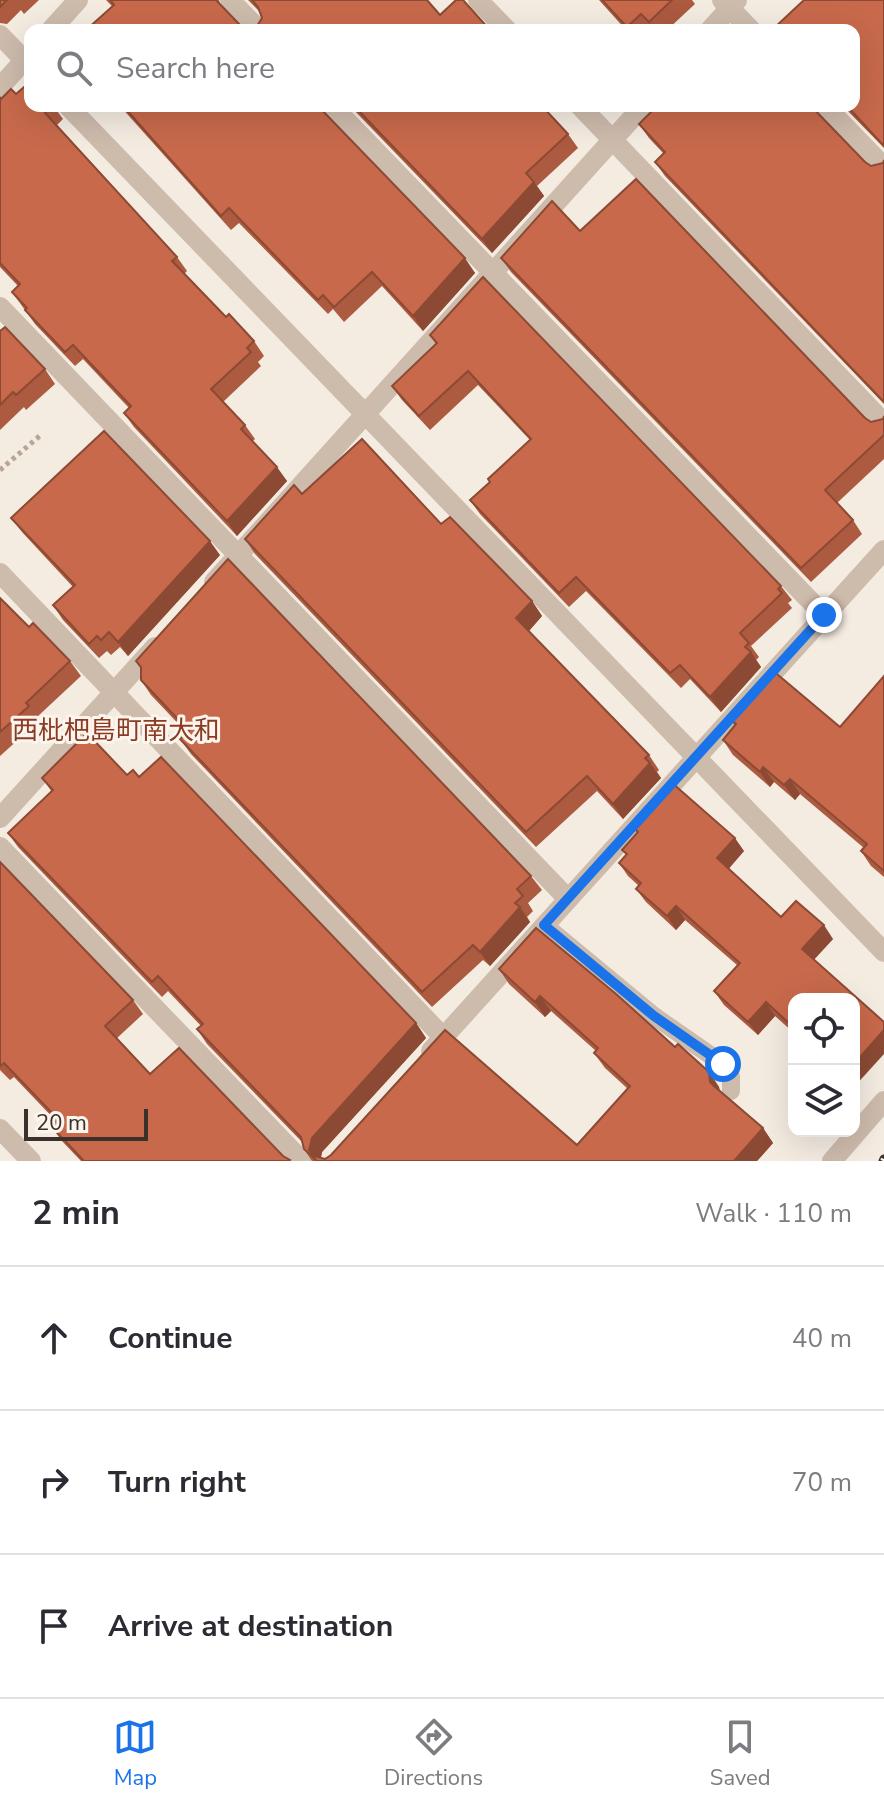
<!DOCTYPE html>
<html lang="en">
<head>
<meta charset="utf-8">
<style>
	:root { --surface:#fff; --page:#f2f2f3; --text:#2b2b33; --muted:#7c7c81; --line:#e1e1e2; --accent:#1a73e8 }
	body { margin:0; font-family:"Nunito Sans","Noto Sans JP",sans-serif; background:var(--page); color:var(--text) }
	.controls { position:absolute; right:24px; bottom:24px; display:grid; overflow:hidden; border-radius:16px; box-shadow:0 8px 32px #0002 }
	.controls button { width:72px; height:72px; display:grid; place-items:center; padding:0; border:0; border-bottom:2px solid var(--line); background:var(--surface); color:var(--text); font:40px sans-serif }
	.scale { position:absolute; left:24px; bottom:20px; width:124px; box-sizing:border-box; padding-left:8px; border:4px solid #3b302b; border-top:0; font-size:22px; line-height:28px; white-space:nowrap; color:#3b302b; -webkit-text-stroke:6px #fbf5ee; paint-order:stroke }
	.stop { position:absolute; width:24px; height:24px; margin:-18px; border:6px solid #1a73e8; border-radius:50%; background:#fff }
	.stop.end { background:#1a73e8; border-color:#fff; box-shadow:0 2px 8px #0008 }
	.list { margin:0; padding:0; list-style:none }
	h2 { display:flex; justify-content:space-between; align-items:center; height:104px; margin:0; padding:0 32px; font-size:34px }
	h2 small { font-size:26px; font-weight:400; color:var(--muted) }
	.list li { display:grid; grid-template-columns:52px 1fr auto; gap:24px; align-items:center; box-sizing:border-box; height:144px; padding:0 32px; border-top:2px solid var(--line) }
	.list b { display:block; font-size:30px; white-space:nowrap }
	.list em { font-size:26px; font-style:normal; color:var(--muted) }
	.icon { flex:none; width:44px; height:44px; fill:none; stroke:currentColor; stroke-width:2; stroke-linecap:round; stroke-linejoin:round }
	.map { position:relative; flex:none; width:884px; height:1161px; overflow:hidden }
	.search { position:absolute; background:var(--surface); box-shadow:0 8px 32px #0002; left:24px; right:24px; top:24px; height:88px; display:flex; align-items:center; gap:20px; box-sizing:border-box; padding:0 28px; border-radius:16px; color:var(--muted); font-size:30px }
	.sheet { height:536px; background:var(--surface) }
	nav { display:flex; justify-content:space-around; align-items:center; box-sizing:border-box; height:112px; border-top:2px solid var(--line); background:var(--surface); font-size:22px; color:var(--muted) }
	nav a { display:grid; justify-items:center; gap:4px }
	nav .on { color:var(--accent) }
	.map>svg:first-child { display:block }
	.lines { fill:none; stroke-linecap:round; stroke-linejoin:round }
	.path { stroke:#b9a596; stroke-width:5; stroke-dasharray:4 4; stroke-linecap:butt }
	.lane { stroke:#cdbbac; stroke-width:18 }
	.street { stroke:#cdbbac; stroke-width:20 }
	.rail-casing { stroke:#3b302b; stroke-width:9 }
	.rail { stroke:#fbf5ee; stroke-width:6; stroke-dasharray:18; stroke-linecap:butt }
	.wall { fill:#ac5a40 }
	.shaded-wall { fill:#8c4a34 }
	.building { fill:#c8694b; stroke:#8c4a34; stroke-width:2 }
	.route { stroke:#1a73e8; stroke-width:10 }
	.labels { text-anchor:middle; stroke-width:6; stroke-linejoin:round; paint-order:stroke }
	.quarter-label { font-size:26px; fill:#8c3b22; stroke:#fbf5ee }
</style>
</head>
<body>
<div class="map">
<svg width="884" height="1161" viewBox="0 0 884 1161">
	<rect width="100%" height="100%" fill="#f4ebe1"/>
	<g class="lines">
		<polyline class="path" points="0,470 42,434"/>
		<polyline class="lane" points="544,925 654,1016 723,1064 731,1076 731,1091"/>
		<g class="street">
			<polyline points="230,0 259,30"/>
			<polyline points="478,0 507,30"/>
			<polyline points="722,0 751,30"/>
			<polyline points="51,30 78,0"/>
			<polyline points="710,30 737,0"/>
			<polyline points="0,35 30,66"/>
			<polyline points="0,87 30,54"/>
			<polyline points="68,106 884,952"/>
			<polyline points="332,106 824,615"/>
			<polyline points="580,106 884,423"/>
			<polyline points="825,106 884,167"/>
			<polyline points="0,307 568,899"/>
			<polyline points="0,573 443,1037"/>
			<polyline points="214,582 643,106"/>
			<polyline points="0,818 155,647"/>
			<polyline points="0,847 302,1161"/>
			<polyline points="431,1051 884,550"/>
			<polyline points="0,1129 31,1161"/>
			<polyline points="832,1161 884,1101"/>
		</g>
		<g class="rail-casing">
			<polyline id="rail" points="883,1161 884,1159"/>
		</g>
		<use href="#rail" class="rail"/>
	</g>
	<g class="wall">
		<polygon points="0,0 39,0 24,14 21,10 7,24 0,23"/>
		<polygon points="106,0 219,0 220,4 240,25 246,28 257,26 262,18 260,12 248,0 427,0 440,15 490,30 86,30 112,6"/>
		<polygon points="599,0 692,0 695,4 667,30 653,30 652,29 650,30 626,30"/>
		<polygon points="884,0 884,148 843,106 854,106"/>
		<polygon points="0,97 30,106 56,106 55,108 63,119 57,125 177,257 187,271 184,274 226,317 254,341 264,356 258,362 261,366 223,402 245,425 255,439 253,441 287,481 237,536 134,427 124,413 129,408 83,359 75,366 35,324 12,292 18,286 0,267"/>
		<polygon points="120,106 320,106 319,108 475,273 423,331 382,286 344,322 333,309 328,314 239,223 231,230"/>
		<polygon points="350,106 547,106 544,108 568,134 578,148 537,186 544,196 492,253"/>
		<polygon points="657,106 814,106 815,110 865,162 871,166 883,163 884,160 884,404 665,176 655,162 664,154 649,138 639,124"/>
		<polygon points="580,231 865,418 871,422 883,419 884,416 884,459 837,503 853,520 862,534 811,582 511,272 501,258"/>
		<polygon points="0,331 45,369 55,384 26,410 24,407 0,430"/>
		<polygon points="430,335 781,586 792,600 788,603 792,608 751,646 759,657 756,660 761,667 721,712 690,679 681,688 586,591 569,607 480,514 470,500 490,482 530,440 478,385 430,430 402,400 392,386 436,344"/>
		<polygon points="302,494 441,524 532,601 542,616 529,631 649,755 659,770 657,772 661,778 623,819 597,791 536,847 255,554 245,539"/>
		<polygon points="11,518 220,555 128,656 120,647 111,655 107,651 99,658 63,620 53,605 73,587 22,532"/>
		<polygon points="0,598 29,627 70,661 81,676 37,717 39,721 0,756"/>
		<polygon points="136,661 531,876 542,890 528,903 533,911 527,917 530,922 490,966 483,960 432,1007 191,754 180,739 187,733 151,695 141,680 141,669"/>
		<polygon points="884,676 884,877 871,866 861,851 864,848 800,794 795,800 774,782 770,787 733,755 723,740 735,726 728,716 840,727"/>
		<polygon points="127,775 139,777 416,1023 426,1038 322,1152 321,1158 325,1159 577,1145 628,1089 605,1068 594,1053 596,1051 551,1011 545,1017 509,984 499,969 675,1047 709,1072 719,1087 720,1091 763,1128 773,1143 757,1161 312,1161 304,1149 303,1143 207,1044 197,1029 201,1026 168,991 162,997 18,847 8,833 52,792 42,778"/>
		<polygon points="632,825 744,851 728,869 781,917 833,939 814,959 854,1087 794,999 794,1033 775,1016 758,1035 724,1005 714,991 737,965 685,920 676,930 646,902 636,889 639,886 628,876 619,863 626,855 622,850 637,833"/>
		<polygon points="0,862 133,1000 143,1014 116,1039 150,1074 291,1161 81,1161 61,1140 51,1126 56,1121 14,1077 10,1080 0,1070"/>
	</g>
	<g class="shaded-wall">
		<polygon points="534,182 544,196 492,253 482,239"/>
		<polygon points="465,258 475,273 423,331 413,316"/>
		<polygon points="277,467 287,481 237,536 227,521"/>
		<polygon points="210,541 220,555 128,656 118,642"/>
		<polygon points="532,601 542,616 527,633 516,618"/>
		<polygon points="751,652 761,667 721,712 710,697"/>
		<polygon points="650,763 661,778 623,819 613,804"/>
		<polygon points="763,767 774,782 770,787 760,772"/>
		<polygon points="790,779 800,794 795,800 784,785"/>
		<polygon points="735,838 744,851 726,872 717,858"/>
		<polygon points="676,906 685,920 676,930 667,916"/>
		<polygon points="520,907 530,922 490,966 480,952"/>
		<polygon points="824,925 833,939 812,962 802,949"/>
		<polygon points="540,996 551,1011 545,1017 535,1002"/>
		<polygon points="766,1002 775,1016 758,1035 748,1022"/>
		<polygon points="416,1023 426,1038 322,1152 320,1161 317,1161 309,1150 312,1138"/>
		<polygon points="884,1030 884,1054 854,1087 854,1064"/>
		<polygon points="709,1072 719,1087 720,1096 710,1082"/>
		<polygon points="763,1128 773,1143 757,1161 734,1161"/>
	</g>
	<g class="building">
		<polygon points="0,0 7,0 0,7"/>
		<polygon points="110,0 216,0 240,25 246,28 257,26 262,18 258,7 252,0 427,0 440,15 456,0 463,0 490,30 86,30 114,5"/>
		<polygon points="602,0 672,0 649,22 641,14 627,27"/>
		<polygon points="804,0 884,0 884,146 847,106 854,106 854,30 772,30"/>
		<polygon points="30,82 30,106 52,106 45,113 177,257 172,261 226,317 229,314 254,341 247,348 251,352 211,389 245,425 241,429 277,467 227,521 124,413 131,406 73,345 65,352 25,310 27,308 12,292 20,284 0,263 0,97 1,99 11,89 16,94"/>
		<polygon points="123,106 318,106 465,258 413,316 372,272 334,307 323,295 318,300 229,208 221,216"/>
		<polygon points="354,106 542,106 568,134 526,173 534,182 482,239"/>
		<polygon points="657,106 811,106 865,162 871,166 883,163 884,160 884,402 655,162 665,152 639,124"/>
		<polygon points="636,179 865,418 871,422 883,419 884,416 884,435 825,490 853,520 801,568 501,258 552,201 580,231"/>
		<polygon points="483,277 781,586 778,589 782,593 740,633 749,643 745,647 751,652 710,697 680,665 670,673 576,577 559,593 470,500 490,482 488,479 531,439 468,371 419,416 392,386 437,343 430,335"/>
		<polygon points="5,327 45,369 16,395 13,392 0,405 0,331"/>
		<polygon points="104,431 210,541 118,642 109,632 101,640 97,636 89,644 53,605 75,585 11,518"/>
		<polygon points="362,439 441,524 450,517 532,601 516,618 649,755 645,758 650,763 613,804 587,776 526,832 245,539 294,485 302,494"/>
		<polygon points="228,559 531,876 517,889 523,896 515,903 520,907 480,952 473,945 422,992 180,739 189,731 141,680 141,667 136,661"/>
		<polygon points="0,598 29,627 33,623 70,661 26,703 29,706 0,732"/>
		<polygon points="771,669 840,727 884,676 884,871 861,851 867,844 790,779 784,785 763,767 760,772 723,740 736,724 728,716"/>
		<polygon points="87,733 127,775 133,770 139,777 161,757 416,1023 312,1138 309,1150 314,1156 325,1159 331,1155 445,1030 577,1145 630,1086 594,1053 598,1048 540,996 535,1002 499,969 536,928 616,994 675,1047 678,1044 709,1072 710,1082 714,1086 763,1128 734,1161 317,1161 304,1149 301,1137 197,1029 203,1024 158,976 152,982 8,833 53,790 42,778"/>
		<polygon points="671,782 735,838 717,858 781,917 796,901 824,925 802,949 884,1022 884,1030 854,1064 854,999 794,999 794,1028 766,1002 748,1022 714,991 740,963 676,906 667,916 636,889 641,883 619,863 627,854 622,850 638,832 632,825"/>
		<polygon points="0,862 133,1000 105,1026 150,1074 179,1048 283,1156 290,1160 289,1161 84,1161 51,1126 58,1119 4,1063 0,1066"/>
	</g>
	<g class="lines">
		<polyline class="route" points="723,1064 654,1016 544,925 824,615"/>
	</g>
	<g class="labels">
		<g class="quarter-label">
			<text x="116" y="739">西枇杷島町南大和</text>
		</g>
	</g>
</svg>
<div class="controls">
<button><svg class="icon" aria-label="locate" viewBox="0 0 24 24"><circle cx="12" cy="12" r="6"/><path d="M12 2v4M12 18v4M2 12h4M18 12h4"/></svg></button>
<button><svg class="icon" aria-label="layers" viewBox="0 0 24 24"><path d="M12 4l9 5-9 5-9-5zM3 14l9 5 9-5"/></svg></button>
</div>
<div class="scale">20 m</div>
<div class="stop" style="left:723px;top:1064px"></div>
<div class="stop end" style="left:824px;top:615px"></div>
<div class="search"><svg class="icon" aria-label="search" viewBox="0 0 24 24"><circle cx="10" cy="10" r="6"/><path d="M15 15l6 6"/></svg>Search here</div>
</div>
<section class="sheet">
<h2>2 min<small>Walk · 110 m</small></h2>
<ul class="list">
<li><svg class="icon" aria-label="ahead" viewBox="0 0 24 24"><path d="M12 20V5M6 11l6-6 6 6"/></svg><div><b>Continue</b></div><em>40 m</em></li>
<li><svg class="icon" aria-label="right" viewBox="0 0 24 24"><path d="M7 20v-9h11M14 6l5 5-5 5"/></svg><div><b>Turn right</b></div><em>70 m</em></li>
<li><svg class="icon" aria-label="arrive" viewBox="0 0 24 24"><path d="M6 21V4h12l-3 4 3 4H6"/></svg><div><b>Arrive at destination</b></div></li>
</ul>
</section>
<nav>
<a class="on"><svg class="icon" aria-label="map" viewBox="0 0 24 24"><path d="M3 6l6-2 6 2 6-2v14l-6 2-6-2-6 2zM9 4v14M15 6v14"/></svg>Map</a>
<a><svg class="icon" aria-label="directions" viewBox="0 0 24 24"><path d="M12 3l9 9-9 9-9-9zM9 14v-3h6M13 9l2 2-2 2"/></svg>Directions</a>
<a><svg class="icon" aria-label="saved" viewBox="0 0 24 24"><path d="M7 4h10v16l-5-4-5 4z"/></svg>Saved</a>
</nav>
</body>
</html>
